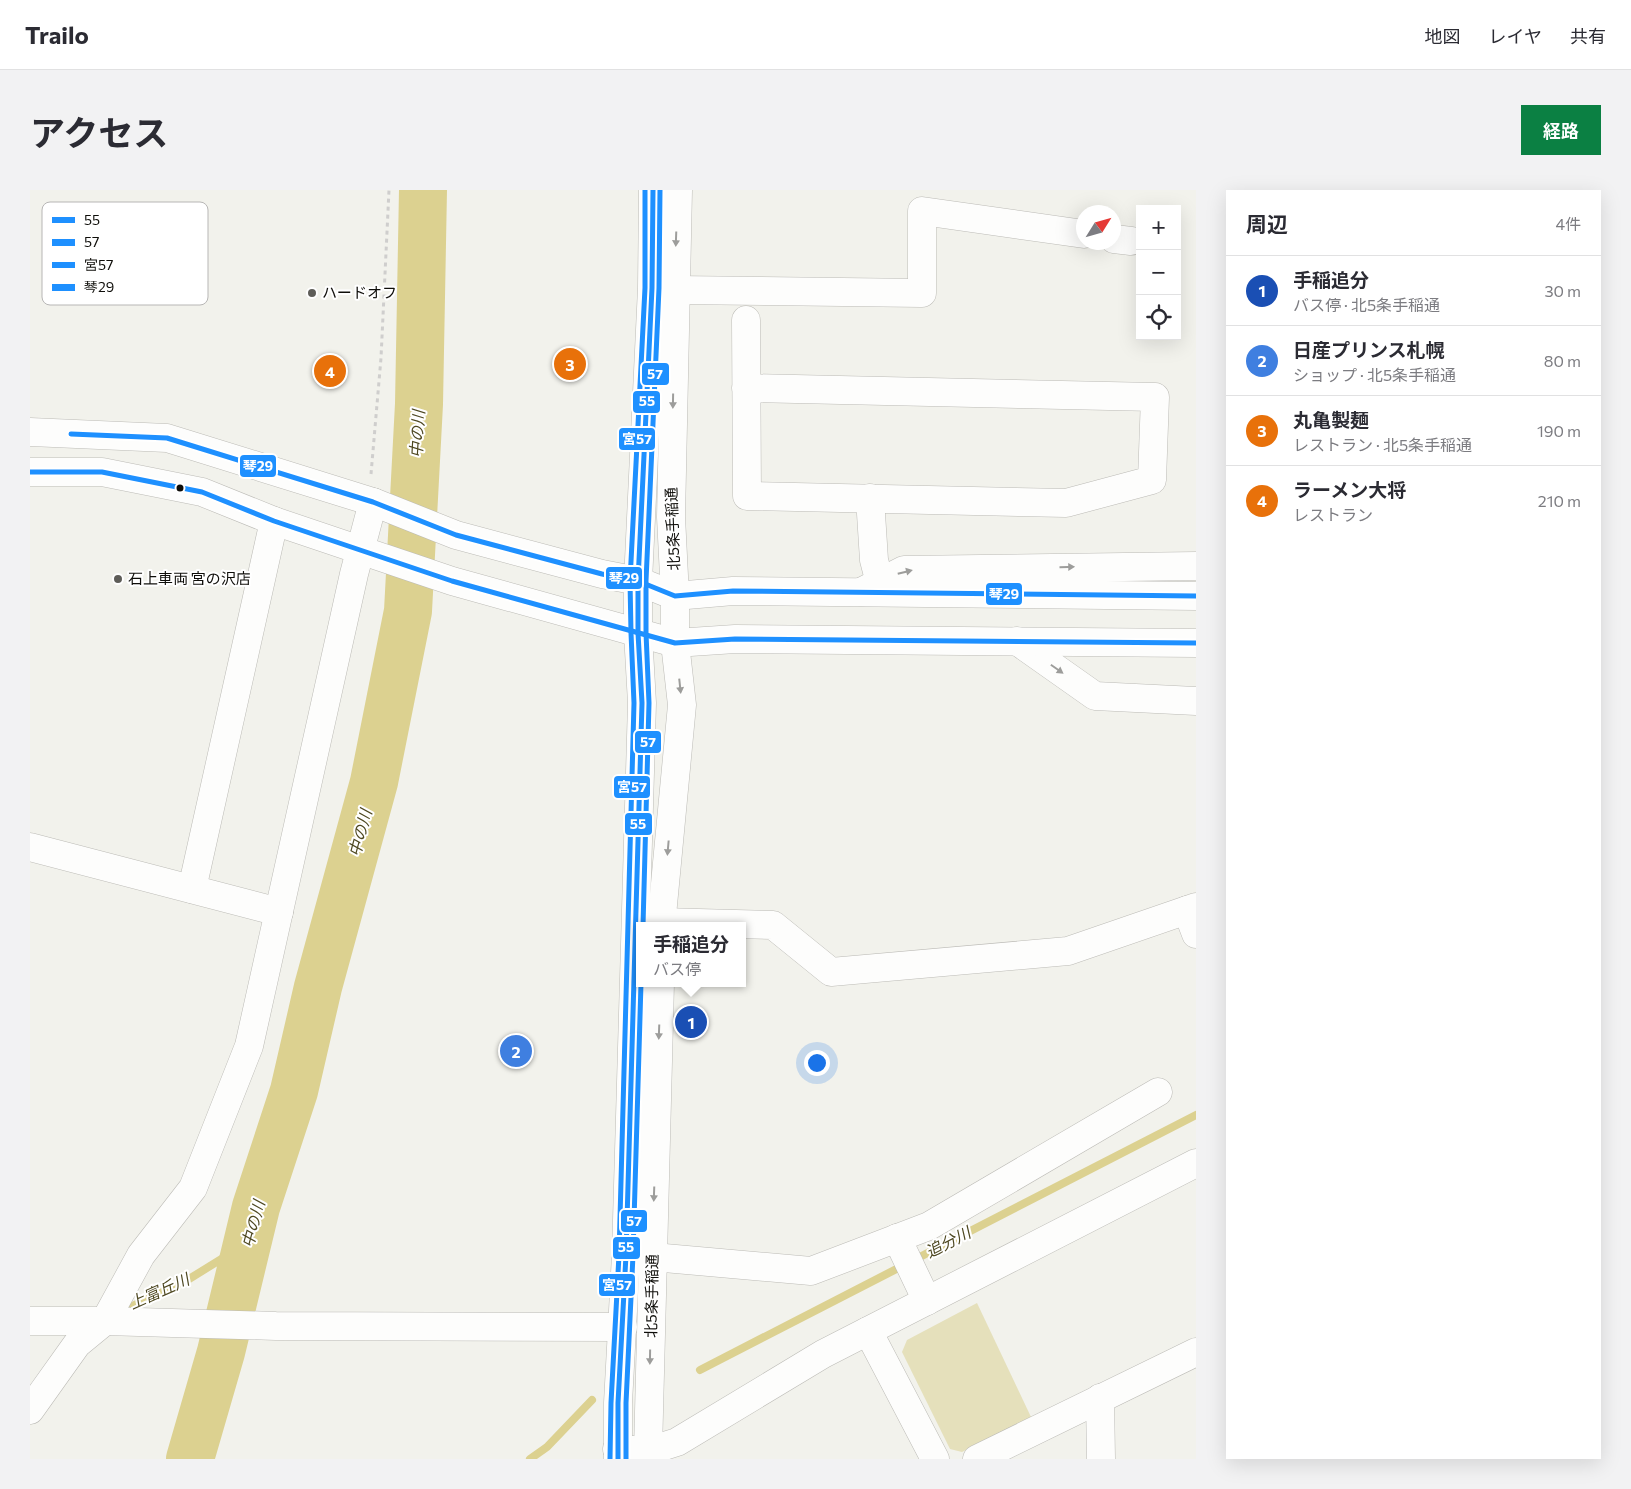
<!DOCTYPE html>
<html lang="ja">
<head>
<meta charset="utf-8">
<style>
	:root { --surface:#fff; --page:#f2f2f3; --text:#2b2b33; --muted:#7c7c81; --line:#e1e1e2; --accent:#0b8043 }
	body { margin:0; font-family:Commissioner,"Noto Sans JP",sans-serif; background:var(--page); color:var(--text) }
	.controls { position:absolute; right:15px; top:15px; display:grid; overflow:hidden; border-radius:0px; box-shadow:0 5px 20px #0002 }
	.controls button { width:45px; height:45px; display:grid; place-items:center; padding:0; border:0; border-bottom:1px solid var(--line); background:var(--surface); color:var(--text); font:25px sans-serif }
	.compass { position:absolute; left:1046px; top:15px; width:45px; height:45px; border-radius:50%; background:var(--surface); box-shadow:0 5px 20px #0002; rotate:53deg }
	.you { position:absolute; left:786px; top:872px; width:18px; height:18px; margin:-12px; border:4px solid #fff; border-radius:50%; background:#1a73e8; box-shadow:0 0 0 8px #1a73e833 }
	.badge { display:grid; place-items:center; width:32px; height:32px; border-radius:50%; background:var(--accent); color:#fff; font-size:16px; font-weight:700 }
	.pin { position:absolute; translate:-50% -50%; border:2px solid #fff; box-shadow:0 1px 5px #0006 }
	.popup { position:absolute; left:606px; top:732px; width:110px; height:65px; box-sizing:border-box; display:grid; place-content:center; border-radius:0px; background:var(--surface); filter:drop-shadow(0 1px 4px #0005); font-size:16px; white-space:nowrap; color:var(--muted) }
	.popup b { font-size:19px; color:var(--text) }
	.popup::after { content:''; position:absolute; left:50%; top:100%; margin-left:-10px; border:10px solid transparent; border-top-color:var(--surface) }
	.list { margin:0; padding:0; list-style:none }
	h2 { display:flex; justify-content:space-between; align-items:center; height:65px; margin:0; padding:0 20px; font-size:21px }
	h2 small { font-size:16px; font-weight:400; color:var(--muted) }
	.list li { display:grid; grid-template-columns:32px 1fr auto; gap:15px; align-items:center; box-sizing:border-box; height:70px; padding:0 20px; border-top:1px solid var(--line) }
	.list b { display:block; font-size:19px; white-space:nowrap }
	.list p { margin:0; font-size:16px; white-space:nowrap; color:var(--muted) }
	.list em { font-size:16px; font-style:normal; color:var(--muted) }
	.icon { flex:none; width:28px; height:28px; fill:none; stroke:currentColor; stroke-width:2; stroke-linecap:round; stroke-linejoin:round }
	.map { position:relative; flex:none; width:1166px; height:1269px; overflow:hidden; border-radius:0px }
	header { display:flex; align-items:center; gap:30px; box-sizing:border-box; height:70px; padding:0 25px; background:var(--surface); border-bottom:1px solid var(--line) }
	header strong { font-size:24px }
	nav { display:flex; gap:28px; margin-inline-start:auto; font-size:18px }
	.intro { display:flex; align-items:center; justify-content:space-between; box-sizing:border-box; height:120px; padding:0 30px }
	h1 { margin:0; font-size:35px }
	.button { padding:12px 22px; border-radius:0px; background:var(--accent); color:#fff; font-size:18px; font-weight:700 }
	main { display:flex; gap:30px; padding:0 30px }
	aside { flex:1; background:var(--surface); border-radius:0px; box-shadow:0 5px 20px #0002 }
	.map>svg:first-child { display:block }
	.green { fill:#e5e0bb }
	.lines { fill:none; stroke-linecap:round; stroke-linejoin:round }
	.stream { stroke:#dcd190; stroke-width:8 }
	.river { stroke:#dcd190; stroke-width:48 }
	.minor-casing { stroke:#bcbbb6; stroke-width:29 }
	.major-casing { stroke:#bcbbb6; stroke-width:29 }
	.highway-casing { stroke:#bcbbb6; stroke-width:29 }
	.path { stroke:#cfcecd; stroke-width:3; stroke-dasharray:4 4; stroke-linecap:butt }
	.minor { stroke:#fdfdfc; stroke-width:28 }
	.major { stroke:#fdfdfc; stroke-width:28 }
	.highway { stroke:#fdfdfc; stroke-width:28 }
	.bus-1-casing { stroke:#fff; stroke-width:9 }
	.bus-2-casing { stroke:#fff; stroke-width:9 }
	.bus-3-casing { stroke:#fff; stroke-width:9 }
	.bus-4-casing { stroke:#fff; stroke-width:9 }
	.bus-1 { stroke:#1e90ff; stroke-width:5 }
	.bus-2 { stroke:#1e90ff; stroke-width:5 }
	.bus-3 { stroke:#1e90ff; stroke-width:5 }
	.bus-4 { stroke:#1e90ff; stroke-width:5 }
	.oneway { fill:#9d9d9b }
	.poi-dot { fill:#5e5d58; stroke:#fff; stroke-width:2 }
	.bus-dot { fill:#0e0d09; stroke:#fff; stroke-width:2 }
	.labels { text-anchor:middle; stroke-width:4; stroke-linejoin:round; paint-order:stroke }
	.poi-label { font-size:15px; fill:#0e0d09; stroke:#fff; text-anchor:start }
	.street-label { font-size:15px; fill:#0e0d09; stroke:#fff }
	.water-label { font-size:16px; font-style:italic; fill:#4e4821; stroke:#fff }
	.key { fill:#fff; stroke:#b7b6b5; stroke-width:1 }
	.key-label { font-size:14px; fill:#0e0d09 }
	.line-badge { stroke:#fff; stroke-width:2 }
	.badge-label { font-size:14px; text-anchor:middle; font-weight:bold; fill:#fff }
</style>
</head>
<body>
<header>
<strong>Trailo</strong>
<nav><a>地図</a><a>レイヤ</a><a>共有</a></nav>
</header>
<div class="intro"><h1>アクセス</h1><a class="button">経路</a></div>
<main>
<div class="map">
<svg width="1166" height="1269" viewBox="0 0 1166 1269">
	<rect width="100%" height="100%" fill="#f2f2ec"/>
	<polygon class="green" points="947,1113 1001,1227 932,1262 920,1259 872,1162 877,1150"/>
	<g class="lines">
		<g class="stream">
			<polyline points="89,1118 98,1118 159,1089 219,1052"/>
			<polyline points="670,1180 1166,925"/>
			<polyline points="500,1269 517,1257 562,1210"/>
		</g>
		<polyline class="river" points="160,1269 191,1162 226,1017 264,901 288,797 344,592 378,421 389,214 393,0"/>
		<g class="minor-casing">
			<g id="minor">
				<polyline points="1084,49 1101,51"/>
				<polyline points="645,100 892,103 892,21 1054,44"/>
				<polyline points="716,130 717,306 1036,313 1122,290 1125,207 716,198"/>
				<polyline points="840,308 844,370 850,393"/>
				<polyline points="831,402 874,380 1166,376"/>
				<polyline points="987,451 1065,506 1166,511"/>
				<polyline points="0,657 249,722"/>
				<polyline points="162,699 244,331"/>
				<polyline points="1157,720 1166,744"/>
				<polyline points="631,732 743,735 801,782 1038,761 1166,717"/>
				<polyline points="867,1048 897,1111"/>
				<polyline points="623,1067 781,1081 899,1036 1128,902"/>
				<polyline points="0,1131 75,1131 246,1136 593,1137"/>
				<polyline points="838,1141 905,1269"/>
				<polyline points="1070,1208 1071,1269"/>
				<polyline points="0,1220 47,1154 75,1131 111,1065 163,998 219,856 324,384 343,312"/>
				<polyline points="587,1259 618,1261 647,1252 793,1164 1166,973"/>
				<polyline points="947,1269 1166,1162"/>
			</g>
		</g>
		<g class="major-casing">
			<g id="major">
				<polyline points="0,242 137,248 343,312 426,345 572,384 608,391 645,406 703,401 1166,406"/>
				<polyline points="0,282 72,282 172,302 244,331 422,391 645,453 705,449 1166,453"/>
			</g>
		</g>
		<g class="highway-casing">
			<g id="highway">
				<polyline points="631,736 652,515 645,453 645,406 641,327 648,0"/>
				<polyline points="588,1269 588,1213 596,1065 612,513 608,443 608,391 622,98 623,0"/>
				<polyline points="621,1269 618,1261 630,793"/>
			</g>
		</g>
		<polyline class="path" points="341,284 351,168 359,0"/>
		<use href="#minor" class="minor"/>
		<use href="#major" class="major"/>
		<use href="#highway" class="highway"/>
		<g class="bus-1-casing">
			<polyline id="bus-1" points="588,1269 588,1213 596,1065 612,513 608,443 608,391 622,98 623,0"/>
		</g>
		<g class="bus-2-casing">
			<g id="bus-2">
				<polyline points="613,736 619,513 616,443 616,391 629,98 630,0"/>
				<polyline points="596,1269 596,1213 603,1065 611,793"/>
			</g>
		</g>
		<g class="bus-3-casing">
			<polyline id="bus-3" points="580,1269 581,1213 589,1065 604,513 601,443 600,391 615,98 615,0"/>
		</g>
		<g class="bus-4-casing">
			<g id="bus-4">
				<polyline points="41,244 137,248 343,312 426,345 572,384 608,391 645,406 703,401 1166,406"/>
				<polyline points="0,282 72,282 172,302 244,331 422,391 645,453 705,449 1166,453"/>
			</g>
		</g>
		<use href="#bus-1" class="bus-1"/>
		<use href="#bus-2" class="bus-2"/>
		<use href="#bus-3" class="bus-3"/>
		<use href="#bus-4" class="bus-4"/>
	</g>
	<defs><path id="oneway-solid" d="M-6-.8H1V-3.2L6.5 0L1 3.2V.8H-6Z" transform="scale(1.25)"/></defs>
	<g class="oneway">
		<use href="#oneway-solid" transform="translate(646 49) rotate(92)"/>
		<use href="#oneway-solid" transform="translate(643 211) rotate(91)"/>
		<use href="#oneway-solid" transform="translate(1037 377) rotate(-1)"/>
		<use href="#oneway-solid" transform="translate(875 382) rotate(-14)"/>
		<use href="#oneway-solid" transform="translate(1027 479) rotate(35)"/>
		<use href="#oneway-solid" transform="translate(650 496) rotate(84)"/>
		<use href="#oneway-solid" transform="translate(638 658) rotate(95)"/>
		<use href="#oneway-solid" transform="translate(629 842) rotate(92)"/>
		<use href="#oneway-solid" transform="translate(624 1004) rotate(92)"/>
		<use href="#oneway-solid" transform="translate(620 1167) rotate(91)"/>
	</g>
	<g class="poi-dot">
		<circle cx="282" cy="103" r="5"/>
		<circle cx="88" cy="389" r="5"/>
	</g>
	<circle class="bus-dot" cx="150" cy="298" r="4.5"/>
	<g class="labels">
		<g class="poi-label">
			<text x="292" y="108">ハードオフ</text>
			<text x="98" y="394">石上車両 宮の沢店</text>
		</g>
		<g class="street-label">
			<text transform="translate(643 339) rotate(-92)" y="5">北5条手稲通</text>
			<text transform="translate(622 1106) rotate(-89)" y="5">北5条手稲通</text>
		</g>
		<g class="water-label">
			<text transform="translate(387 244) rotate(-87)" y="6">中の川</text>
			<text transform="translate(330 643) rotate(-75)" y="6">中の川</text>
			<text transform="translate(223 1034) rotate(-75)" y="6">中の川</text>
			<text transform="translate(918 1052) rotate(-27)" y="6">追分川</text>
			<text transform="translate(129 1101) rotate(-24)" y="6">上富丘川</text>
		</g>
	</g>
	<rect x="12" y="12" width="166" height="103" rx="8" class="key"/>
	<rect x="22" y="27" width="23" height="6" fill="#1e90ff"/>
	<rect x="22" y="49" width="23" height="7" fill="#1e90ff"/>
	<rect x="22" y="72" width="23" height="6" fill="#1e90ff"/>
	<rect x="22" y="94" width="23" height="7" fill="#1e90ff"/>
	<g class="key-label">
		<text x="54" y="35">55</text>
		<text x="54" y="57">57</text>
		<text x="54" y="80">宮57</text>
		<text x="54" y="102">琴29</text>
	</g>
	<g class="line-badge">
		<rect x="611" y="172" width="29" height="24" rx="5" fill="#1e90ff"/>
		<rect x="602" y="200" width="29" height="24" rx="5" fill="#1e90ff"/>
		<rect x="588" y="237" width="38" height="24" rx="5" fill="#1e90ff"/>
		<rect x="209" y="264" width="38" height="24" rx="5" fill="#1e90ff"/>
		<rect x="575" y="376" width="38" height="24" rx="5" fill="#1e90ff"/>
		<rect x="955" y="392" width="38" height="24" rx="5" fill="#1e90ff"/>
		<rect x="604" y="540" width="28" height="24" rx="5" fill="#1e90ff"/>
		<rect x="583" y="585" width="38" height="24" rx="5" fill="#1e90ff"/>
		<rect x="594" y="622" width="29" height="24" rx="5" fill="#1e90ff"/>
		<rect x="590" y="1019" width="28" height="24" rx="5" fill="#1e90ff"/>
		<rect x="582" y="1046" width="29" height="24" rx="5" fill="#1e90ff"/>
		<rect x="568" y="1083" width="38" height="24" rx="5" fill="#1e90ff"/>
	</g>
	<g class="badge-label">
		<text x="625" y="189">57</text>
		<text x="617" y="216">55</text>
		<text x="607" y="254">宮57</text>
		<text x="228" y="281">琴29</text>
		<text x="594" y="393">琴29</text>
		<text x="974" y="409">琴29</text>
		<text x="618" y="557">57</text>
		<text x="602" y="602">宮57</text>
		<text x="608" y="639">55</text>
		<text x="604" y="1036">57</text>
		<text x="596" y="1062">55</text>
		<text x="587" y="1100">宮57</text>
	</g>
</svg>
<div class="controls">
<button>+</button>
<button>−</button>
<button><svg class="icon" aria-label="locate" viewBox="0 0 24 24"><circle cx="12" cy="12" r="6"/><path d="M12 2v4M12 18v4M2 12h4M18 12h4"/></svg></button>
</div>
<svg class="compass" viewBox="-18 -18 36 36"><path d="M0-13l5 13h-10z" fill="#e53935"/><path d="M0 13l5-13h-10z" fill="#7c7c81"/></svg>
<div class="you"></div>
<div class="pin badge" style="left:661px;top:832px;background:#1a4fb4">1</div>
<div class="popup"><b>手稲追分</b>バス停</div>
<div class="pin badge" style="left:486px;top:861px;background:#3f7fe0">2</div>
<div class="pin badge" style="left:540px;top:174px;background:#e8710a">3</div>
<div class="pin badge" style="left:300px;top:181px;background:#e8710a">4</div>
</div>
<aside>
<h2>周辺<small>4件</small></h2>
<ul class="list">
<li><span class="badge" style="background:#1a4fb4">1</span><div><b>手稲追分</b><p>バス停 · 北5条手稲通</p></div><em>30 m</em></li>
<li><span class="badge" style="background:#3f7fe0">2</span><div><b>日産プリンス札幌</b><p>ショップ · 北5条手稲通</p></div><em>80 m</em></li>
<li><span class="badge" style="background:#e8710a">3</span><div><b>丸亀製麺</b><p>レストラン · 北5条手稲通</p></div><em>190 m</em></li>
<li><span class="badge" style="background:#e8710a">4</span><div><b>ラーメン大将</b><p>レストラン</p></div><em>210 m</em></li>
</ul>
</aside>
</main>
</body>
</html>
